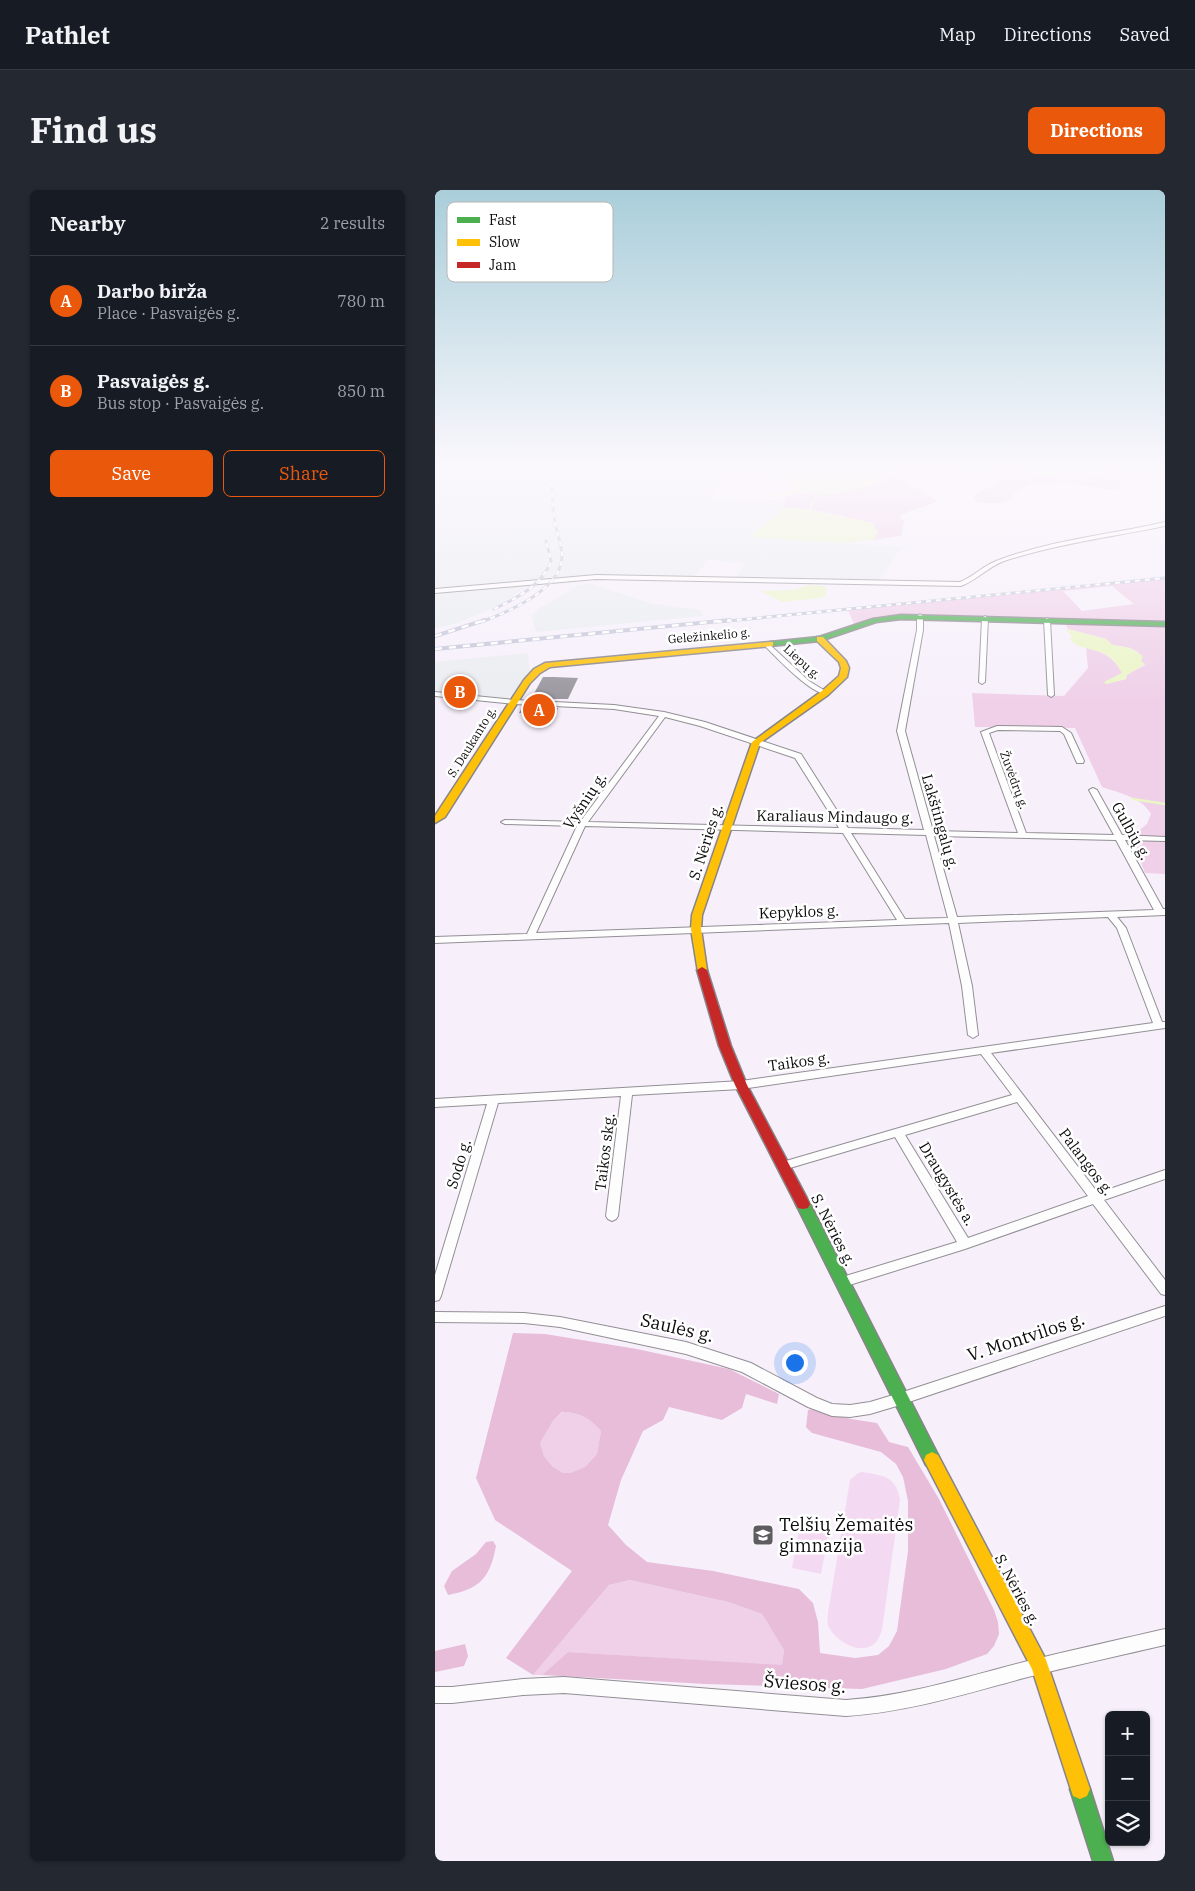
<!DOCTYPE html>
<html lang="en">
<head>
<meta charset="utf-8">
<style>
	:root { --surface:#171b24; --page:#242831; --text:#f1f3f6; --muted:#9ea1a6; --line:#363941; --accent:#ea580c }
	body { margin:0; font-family:"IBM Plex Serif",serif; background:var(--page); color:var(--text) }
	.controls { position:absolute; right:15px; bottom:15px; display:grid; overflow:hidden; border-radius:8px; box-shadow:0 1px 4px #0004 }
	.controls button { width:45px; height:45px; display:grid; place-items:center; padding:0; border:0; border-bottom:1px solid var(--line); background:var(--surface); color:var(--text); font:25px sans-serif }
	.you { position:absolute; left:359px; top:1172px; width:18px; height:18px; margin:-12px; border:4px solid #fff; border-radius:50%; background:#1a73e8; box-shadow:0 0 0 8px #1a73e833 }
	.badge { display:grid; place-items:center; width:32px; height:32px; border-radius:50%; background:var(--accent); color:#fff; font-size:16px; font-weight:700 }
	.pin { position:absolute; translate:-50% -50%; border:2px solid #fff; box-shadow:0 1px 5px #0006 }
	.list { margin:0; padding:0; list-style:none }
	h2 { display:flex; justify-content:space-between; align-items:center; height:65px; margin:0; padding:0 20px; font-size:21px }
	h2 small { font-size:16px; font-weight:400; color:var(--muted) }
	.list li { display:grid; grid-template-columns:32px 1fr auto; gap:15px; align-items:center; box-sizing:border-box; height:90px; padding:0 20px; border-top:1px solid var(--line) }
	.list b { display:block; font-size:19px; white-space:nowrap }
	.list p { margin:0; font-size:16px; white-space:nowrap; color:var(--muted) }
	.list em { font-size:16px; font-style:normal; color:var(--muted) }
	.actions { display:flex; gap:10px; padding:15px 20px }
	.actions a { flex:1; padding:11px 0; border:1px solid var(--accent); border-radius:8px; text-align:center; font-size:18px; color:var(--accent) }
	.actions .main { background:var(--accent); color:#fff }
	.icon { flex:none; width:28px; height:28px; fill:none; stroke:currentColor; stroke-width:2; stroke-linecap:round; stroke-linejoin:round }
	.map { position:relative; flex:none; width:730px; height:1671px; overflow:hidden; border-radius:8px }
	header { display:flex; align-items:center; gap:30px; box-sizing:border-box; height:70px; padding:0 25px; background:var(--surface); border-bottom:1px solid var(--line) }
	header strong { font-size:24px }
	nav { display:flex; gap:28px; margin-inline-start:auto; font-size:18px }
	.intro { display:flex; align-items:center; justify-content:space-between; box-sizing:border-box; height:120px; padding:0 30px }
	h1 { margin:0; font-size:35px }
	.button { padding:12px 22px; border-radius:8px; background:var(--accent); color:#fff; font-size:18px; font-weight:700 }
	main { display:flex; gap:30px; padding:0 30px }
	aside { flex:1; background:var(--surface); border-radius:8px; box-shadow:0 1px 4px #0004 }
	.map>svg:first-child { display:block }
	.industrial { fill:#eaedf1 }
	.green { fill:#efd0e8; fill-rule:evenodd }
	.forest { fill:#e7bdd9; fill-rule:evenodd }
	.pitch { fill:#f3d9f1 }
	.water { fill:#ebf5c6 }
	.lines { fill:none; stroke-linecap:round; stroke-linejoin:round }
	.stream-far1 { stroke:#ebf5c6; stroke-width:2 }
	.stream { stroke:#ebf5c6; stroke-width:2.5 }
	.building { fill:#9a969e }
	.street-casing { stroke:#928f94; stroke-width:2 }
	.fast-casing { stroke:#88858a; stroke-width:3 }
	.slow-casing { stroke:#88858a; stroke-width:3 }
	.jam-casing { stroke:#88858a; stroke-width:3 }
	.street { fill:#fefdfe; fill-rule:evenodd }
	.fast { fill:#4caf50; fill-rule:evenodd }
	.slow { fill:#ffc107; fill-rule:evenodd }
	.jam { fill:#c62828; fill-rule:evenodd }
	.rail-far1-casing { stroke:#c4c6d7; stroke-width:3 }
	.rail-casing { stroke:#c4c6d7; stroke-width:4 }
	.rail-far1 { stroke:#fff; stroke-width:2; stroke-dasharray:5; stroke-linecap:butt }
	.rail { stroke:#fff; stroke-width:2.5; stroke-dasharray:7; stroke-linecap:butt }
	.labels { text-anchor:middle; stroke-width:5; stroke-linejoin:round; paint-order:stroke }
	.far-street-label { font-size:12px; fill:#0c0c0c; stroke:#fff }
	.street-label { font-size:15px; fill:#0c0c0c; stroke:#fff }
	.near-street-label { font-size:18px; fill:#0c0c0c; stroke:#fff }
	.near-poi-label { font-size:18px; fill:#0c0c0c; stroke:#fff; text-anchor:start }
	.key { fill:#fff; stroke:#b6b6b6; stroke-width:1 }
	.key-label { font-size:14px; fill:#0c0c0c }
</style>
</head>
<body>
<header>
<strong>Pathlet</strong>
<nav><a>Map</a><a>Directions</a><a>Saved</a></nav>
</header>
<div class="intro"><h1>Find us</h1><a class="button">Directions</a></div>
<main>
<aside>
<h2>Nearby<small>2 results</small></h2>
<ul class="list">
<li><span class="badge">A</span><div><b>Darbo birža</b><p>Place · Pasvaigės g.</p></div><em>780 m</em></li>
<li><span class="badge">B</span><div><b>Pasvaigės g.</b><p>Bus stop · Pasvaigės g.</p></div><em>850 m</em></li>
</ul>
<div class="actions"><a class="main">Save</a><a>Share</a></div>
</aside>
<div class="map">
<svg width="730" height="1671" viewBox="0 0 730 1671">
	<rect width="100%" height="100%" fill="#f7f0fb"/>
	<g class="industrial">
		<polygon points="0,279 286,279 293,286 276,307 351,311 340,327 330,349 359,349 467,357 444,391 300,389 310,373 273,370 258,388 160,386 0,399"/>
		<polygon points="98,393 62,416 25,432 0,439 0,402"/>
		<polygon points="153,393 218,414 266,420 268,426 101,442 97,426 105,418 142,396"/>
		<polygon points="93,463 95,483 73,509 0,501 0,472"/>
	</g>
	<g class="green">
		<path d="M474,279h60l-5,1 -3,3h-57l-5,2 1,3 37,23c-12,7 -26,8 -38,15l5,5 -3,15 -28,4 5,-8c-10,-15 -77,-25 -95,-24l3,-7 -4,-3 17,-6 12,3 36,-4 36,-10 13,-9z"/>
		<polygon points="545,279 585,279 586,281 653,284 665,283 667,279 680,279 687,286 685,299 679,300 632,293 598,294 583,300 573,311 565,313 544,313 539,309 540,304 557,296 569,287 566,282"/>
		<path d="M730,389v295l-20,-1 -14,-36 16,-13 4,-10c-9,-17 -32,-21 -49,-27l-27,-59 -100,-1 -3,-34 92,3 24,-28 -2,-21c17,5 28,10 36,26l-17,9 1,2 20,-5v-4l19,-10 -4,-4 -3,-9 -8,-4 -21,-4 -3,-5 -38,-10 -5,-10 -136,-4 -73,9 -6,-14zM677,396l22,18 -52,7 -19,-20z"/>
		<path d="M128,1222c17,0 26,6 38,19l-4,23 -12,13 -15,6h-7l-11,-7 -8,-10 -4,-13 13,-22z"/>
		<polygon points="195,1390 293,1412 327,1424 349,1460 347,1476 133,1462 107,1485 98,1485 174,1395"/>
	</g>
	<g class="forest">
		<path d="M78,1143l32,1 92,15 92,20 50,25 -2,10 -31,-10 -4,14 -20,12 -53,-13 -6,13 -20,11 -22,49 -13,45 18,20 21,17 66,9 86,18 14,14 5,19 2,31 35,5 23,-3 11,-9 8,-15 11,-80v-50l-5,-24 -7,-13 -15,-12 -69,-19 -6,-6 2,-17 5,-1 38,10 26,4 12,19 19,5 31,52 55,111 4,12 1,12 -5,12 -7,8 -41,15 -84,20 -156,-5 -164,-9 26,-23 214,13 2,-15 -22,-36 -34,-12 -98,-22 -21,5 -76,90 -27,-17 66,-87 -77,-51 -19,-42zM127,1222c18,0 27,6 39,19l-4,23 -12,13 -15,6h-7l-11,-7 -8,-10 -4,-13 13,-22z"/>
		<path d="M58,1351l3,5c-6,32 -16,43 -48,49l-4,-9 8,-15 24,-17 10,-12z"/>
		<polygon points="30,1454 33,1466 29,1476 0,1482 0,1461"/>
	</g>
	<g class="pitch">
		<path d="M428,1282c21,4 33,4 37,28l-18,130c-2,5 -4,11 -8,14 -15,12 -40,-4 -46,-19 -1,-3 0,-8 0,-12l22,-133 8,-7z"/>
		<polygon points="367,1325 396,1331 386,1384 357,1378"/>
	</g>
	<g class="water">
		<polygon points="343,279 474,279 461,282 448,291 422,300 385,306 364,302 339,307 327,307 344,304 363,297 337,286"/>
		<polygon points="585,279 667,279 666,283 655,283 652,288 625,288 592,283"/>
		<path d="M348,318c18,-1 33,3 51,7 13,4 26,4 39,8l5,10 -5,7 -32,3 -87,-6v-4l21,-16z"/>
		<polygon points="374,395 390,396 392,399 390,401 391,406 385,408 347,412 325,401 358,400"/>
		<path d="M633,439l38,10 7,6 17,3 13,8 -2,5 4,3 -18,11 -1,4 -20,5 -2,-2 18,-9c-14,-31 -41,-18 -52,-34l2,-2 -5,-7z"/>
	</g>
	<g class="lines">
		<polyline class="stream-far1" points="375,319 381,306"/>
		<polyline class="stream" points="698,609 730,614"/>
	</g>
	<g class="building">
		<polygon points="108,487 119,487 143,488 133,509 96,509"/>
		<polygon points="88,516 123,518 120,525 84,523"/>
	</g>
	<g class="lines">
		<g class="street-casing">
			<g id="street">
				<path d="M730,332v4c-54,11 -109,18 -161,35 -16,6 -27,19 -43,25l-365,-7 -161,14v-4l161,-14 364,7c13,-5 23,-16 36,-21 54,-21 113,-26 169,-39z"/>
				<path d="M485,424l3,2v14l-18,101 28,100 85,2 -37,-101 16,-6 65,1 9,6 13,28 -1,2h-6l-13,-29 -4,-3 -62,-1 -9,3 37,100 88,2 -25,-45 4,-2 4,2 25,45 43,2v4l-40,-1 38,69h2v6l-48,2 9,11 36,94h3v6l-174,25 107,140 67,-23v9l-61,21 61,80v15l-4,-1 -68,-90 -128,45 -122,38 -4,-1 -2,-4 2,-4 118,-36 -62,-105 -112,33 -4,-1 -2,-3 2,-3 233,-68 -31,-41 -240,35 -109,6 -14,121 -2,3 -4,2 -4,-2 -2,-3 15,-120 -123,7 -57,193 -2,4 -4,1v-26l52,-171 -52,3v-8l306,-18 412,-58 -36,-95 -9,-11 -150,6 14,63 6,49 -5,3 -5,-3 -6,-49 -13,-63 -514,20v-6l92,-3 50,-108 -72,-2 -4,-2 4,-2 75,2 79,-106 -45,-7 -100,-5 -79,-8v-4l79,8 100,5 50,7 41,10 96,32 47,74 76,2 -27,-99 20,-101v-14zM230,527l35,9 95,32 44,70 -251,-6zM150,636l258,7 54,87 -361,13zM416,643l75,2 22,83 -43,1zM499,646l182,4 38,70 -197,7zM582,912l71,94 -120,42 -63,-103z"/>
				<polygon points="550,426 553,428 550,492 547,494 544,492 547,428"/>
				<polygon points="612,428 615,430 619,505 616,507 613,505 609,430"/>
				<path d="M330,454h4l40,37 18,11v2c-15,1 -50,-36 -62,-48z"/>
				<polygon points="730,1116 730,1126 465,1215 435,1224 415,1227 397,1226 373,1217 307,1182 251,1164 125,1137 89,1133 0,1132 0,1122 89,1123 125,1127 251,1152 316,1173 382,1208 397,1214 415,1215 435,1212 465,1203"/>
				<path d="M730,1439v16c-47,11 -94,21 -141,33 -59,16 -116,34 -178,38l-282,-23 -41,2 -71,8h-17v-16h17l71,-8 41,-2 282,23c62,-4 119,-23 178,-38 47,-12 94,-22 141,-33z"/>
			</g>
		</g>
		<g class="fast-casing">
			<g id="fast">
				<polygon points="466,425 730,432 730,436 466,429 441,432 385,451 335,456 331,454 335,452 384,447 438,429"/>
				<polygon points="368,1009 373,1010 375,1014 503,1265 505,1270 503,1275 497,1278 491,1275 361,1014 363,1010"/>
				<polygon points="645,1589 652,1592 655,1599 678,1671 658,1671 635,1599 638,1592"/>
			</g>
		</g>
		<g class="slow-casing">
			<g id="slow">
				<polygon points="382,447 388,447 411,471 414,478 412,487 393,505 325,553 267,725 266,739 272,780 271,782 263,782 256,739 257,725 317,552 387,501 404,486 406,478 404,472 382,451"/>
				<polygon points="335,452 338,452 338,456 115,477 105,483 95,493 10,627 0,633 0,626 89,490 99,479 110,473"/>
				<polygon points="497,1262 503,1265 611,1470 655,1599 652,1606 645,1609 638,1606 597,1479 489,1270 491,1265"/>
			</g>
		</g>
		<g class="jam-casing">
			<polygon id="jam" points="267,777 272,780 296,856 312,895 375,1014 373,1018 368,1019 363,1018 300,895 284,856 262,780"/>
		</g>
		<use href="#street" class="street"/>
		<use href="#fast" class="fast"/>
		<use href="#slow" class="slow"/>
		<use href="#jam" class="jam"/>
		<g class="rail-far1-casing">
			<g id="rail-far1">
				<path d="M59,419c21,-10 49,-24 57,-48l-5,-20"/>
				<path d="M46,432c27,-10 80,-32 81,-65 0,-14 -7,-28 -8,-42 -3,-15 -1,-31 -4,-46"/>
				<polyline points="282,432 730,388"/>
			</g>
		</g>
		<g class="rail-casing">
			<g id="rail">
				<polyline points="0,446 50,430"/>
				<polyline points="0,459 295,430"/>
			</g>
		</g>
		<use href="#rail-far1" class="rail-far1"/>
		<use href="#rail" class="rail"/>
	</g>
	<linearGradient id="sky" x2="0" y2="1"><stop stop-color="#a9ceda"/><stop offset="0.54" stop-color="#fbf8fd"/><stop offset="1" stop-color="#fbf8fd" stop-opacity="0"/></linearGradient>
	<rect width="730" height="513" fill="url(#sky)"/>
	<defs>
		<g id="school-square" transform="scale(1.125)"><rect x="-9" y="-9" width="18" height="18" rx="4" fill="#5e5c60" stroke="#fff"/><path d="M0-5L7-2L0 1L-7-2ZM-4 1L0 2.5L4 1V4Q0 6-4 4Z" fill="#fff"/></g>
	</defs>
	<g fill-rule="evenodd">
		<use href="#school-square" x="328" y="1345"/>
	</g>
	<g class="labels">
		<g class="far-street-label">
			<text transform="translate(274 446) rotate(-5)" y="4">Geležinkelio g.</text>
			<text transform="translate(367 472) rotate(42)" y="4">Liepų g.</text>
			<text transform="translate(37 552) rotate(-58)" y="4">S. Daukanto g.</text>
			<text transform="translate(579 590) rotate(70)" y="4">Žuvėdrų g.</text>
		</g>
		<g class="street-label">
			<text transform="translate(150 611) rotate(-56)" y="5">Vyšnių g.</text>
			<text transform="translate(400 627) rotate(1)" y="5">Karaliaus Mindaugo g.</text>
			<text transform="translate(505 632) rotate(74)" y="5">Lakštingalų g.</text>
			<text transform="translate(696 641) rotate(61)" y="5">Gulbių g.</text>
			<text transform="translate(271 652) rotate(-72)" y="5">S. Nėries g.</text>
			<text transform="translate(364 722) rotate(-2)" y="5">Kepyklos g.</text>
			<text transform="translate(364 872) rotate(-8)" y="5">Taikos g.</text>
			<text transform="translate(170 962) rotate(-83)" y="5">Taikos skg.</text>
			<text transform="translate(651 972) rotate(53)" y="5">Palangos g.</text>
			<text transform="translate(24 974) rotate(-73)" y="5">Sodo g.</text>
			<text transform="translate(512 994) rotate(59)" y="5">Draugystės a.</text>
			<text transform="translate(398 1040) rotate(63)" y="5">S. Nėries g.</text>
			<text transform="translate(582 1400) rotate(62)" y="5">S. Nėries g.</text>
		</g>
		<g class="near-street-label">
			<text transform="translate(242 1138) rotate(13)" y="6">Saulės g.</text>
			<text transform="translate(591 1147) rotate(-18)" y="6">V. Montvilos g.</text>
			<text transform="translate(370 1494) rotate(4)" y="6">Šviesos g.</text>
		</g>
		<g class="near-poi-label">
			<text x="344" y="1341">Telšių Žemaitės<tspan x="344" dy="21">gimnazija</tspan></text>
		</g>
	</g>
	<rect x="12" y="12" width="166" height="80" rx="8" class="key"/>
	<rect x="22" y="27" width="23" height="6" fill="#4caf50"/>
	<rect x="22" y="49" width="23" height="7" fill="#ffc107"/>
	<rect x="22" y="72" width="23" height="6" fill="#c62828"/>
	<g class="key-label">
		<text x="54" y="35">Fast</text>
		<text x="54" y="57">Slow</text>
		<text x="54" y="80">Jam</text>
	</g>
</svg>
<div class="controls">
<button>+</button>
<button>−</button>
<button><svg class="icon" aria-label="layers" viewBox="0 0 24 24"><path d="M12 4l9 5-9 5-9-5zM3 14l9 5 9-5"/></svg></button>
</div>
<div class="you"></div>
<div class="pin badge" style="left:104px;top:520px">A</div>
<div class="pin badge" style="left:25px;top:502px">B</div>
</div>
</main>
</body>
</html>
